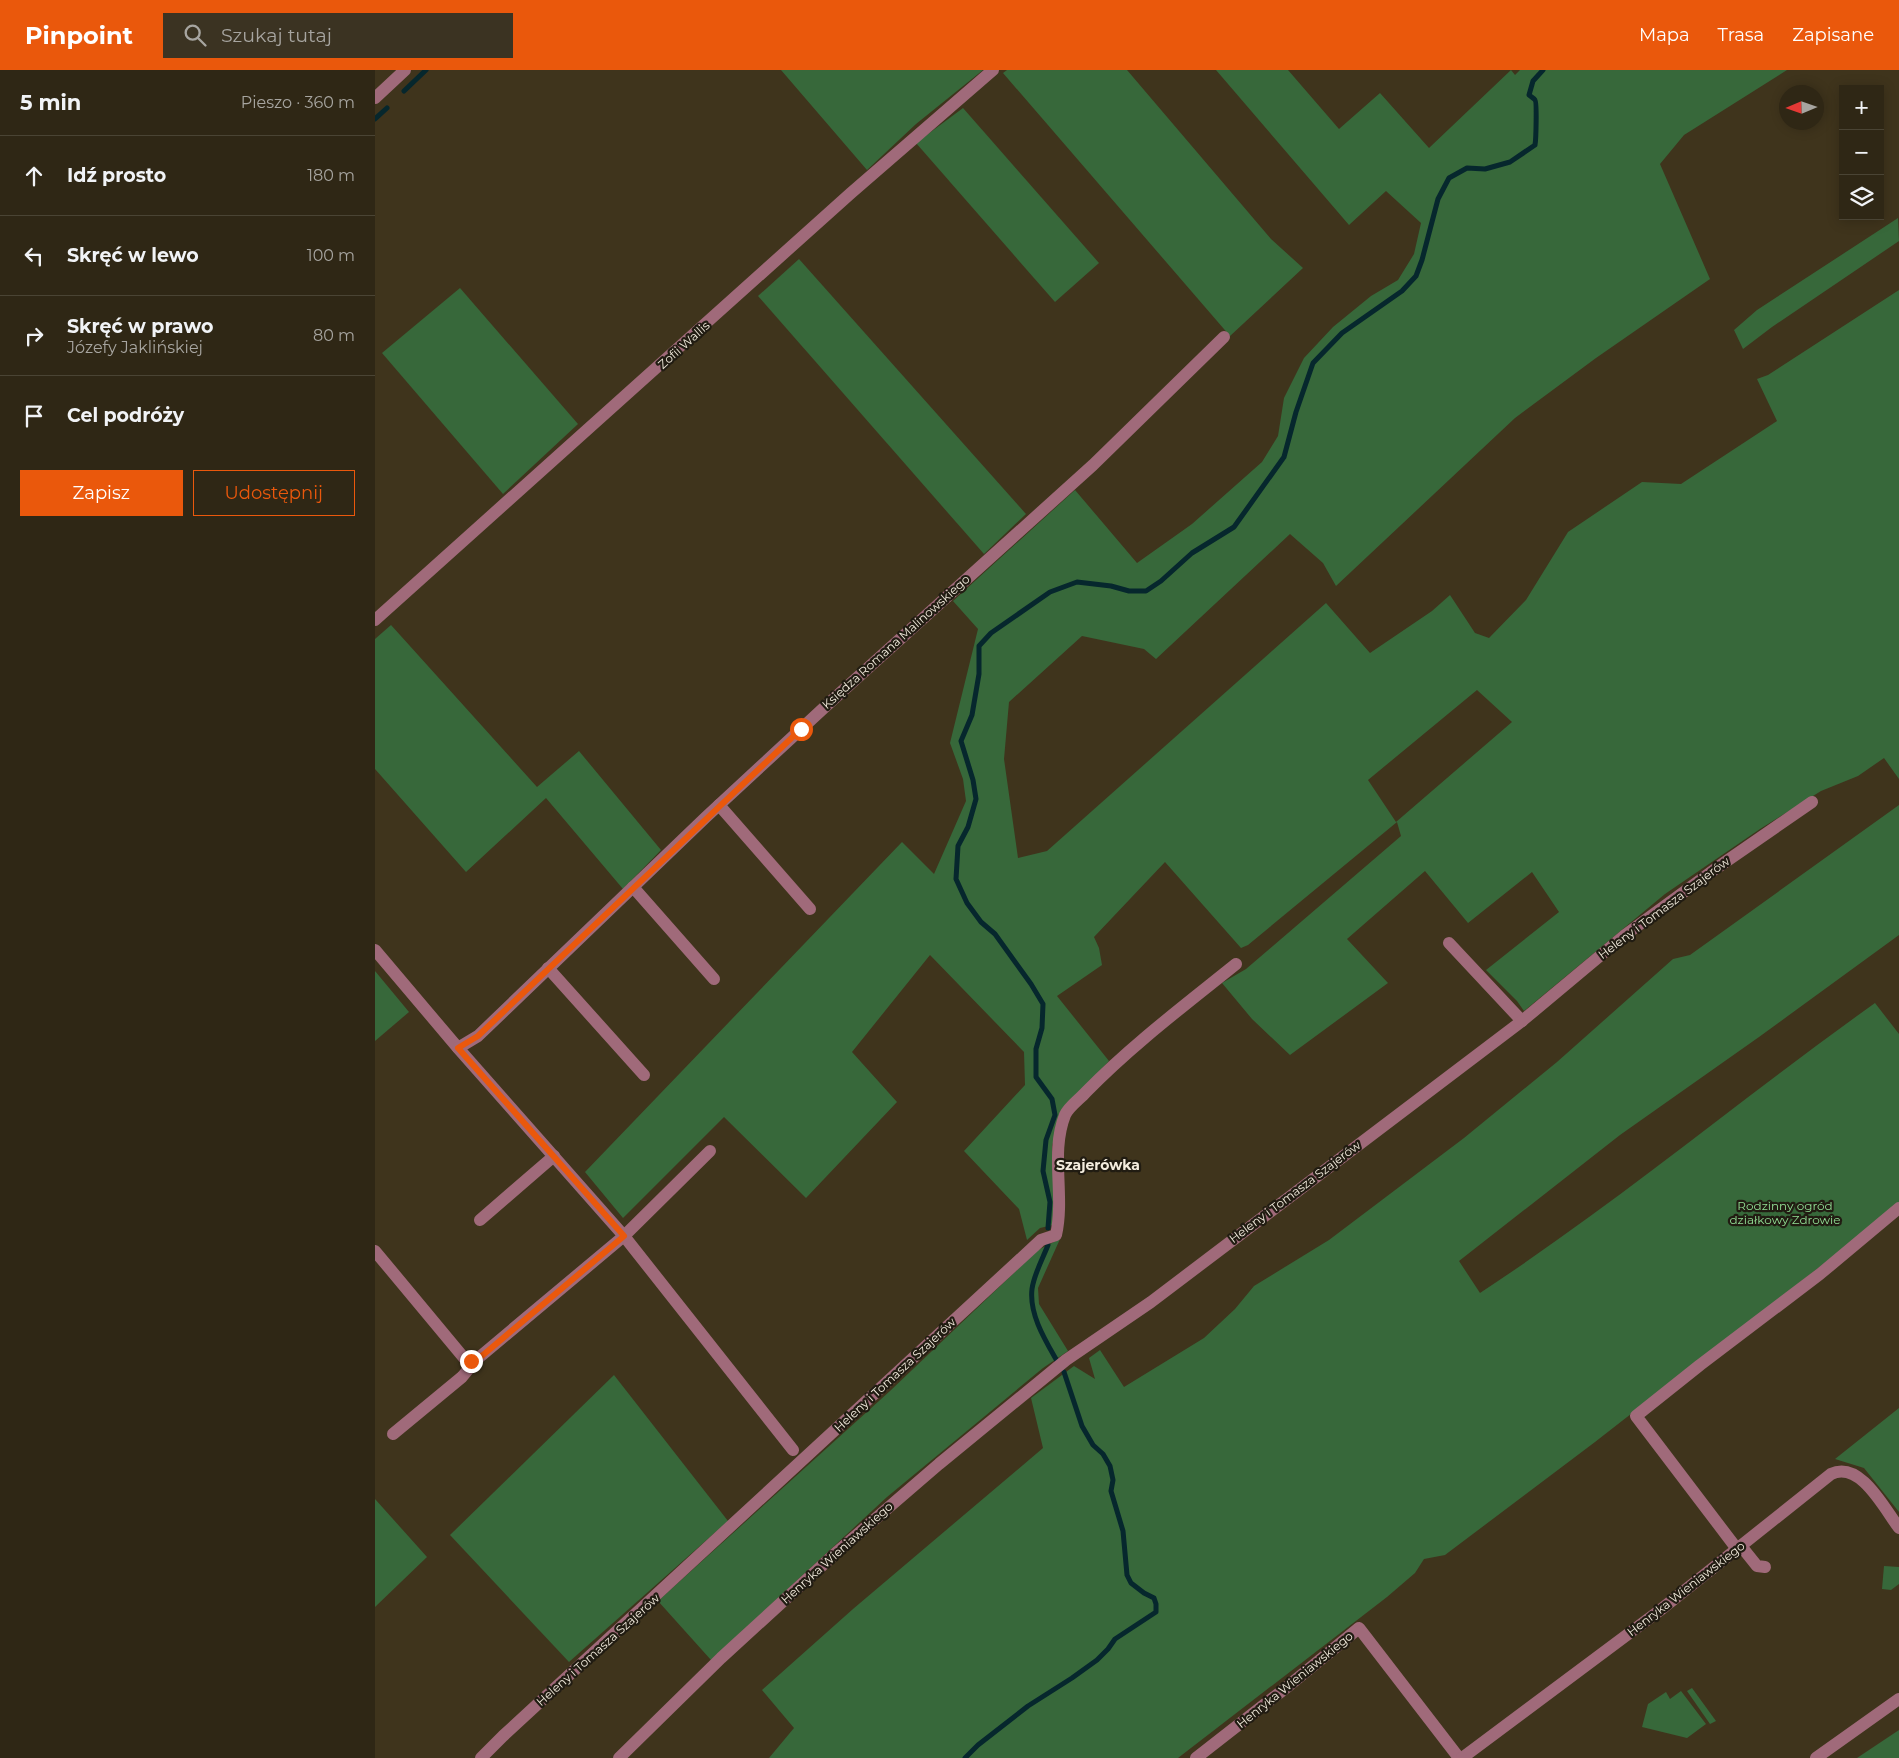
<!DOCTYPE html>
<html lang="pl">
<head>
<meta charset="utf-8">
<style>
	:root { --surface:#2f2715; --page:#3b3322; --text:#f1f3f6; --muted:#a7a5a0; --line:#4a4434; --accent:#ea580c }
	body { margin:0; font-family:Montserrat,sans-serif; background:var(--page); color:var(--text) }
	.controls { position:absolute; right:15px; top:15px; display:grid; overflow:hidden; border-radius:0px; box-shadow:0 2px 12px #0003 }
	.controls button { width:45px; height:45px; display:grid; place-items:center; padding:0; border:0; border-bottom:1px solid var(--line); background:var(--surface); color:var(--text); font:25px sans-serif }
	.compass { position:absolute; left:1404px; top:15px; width:45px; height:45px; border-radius:50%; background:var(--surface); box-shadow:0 2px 12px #0003; rotate:268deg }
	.stop { position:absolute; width:15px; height:15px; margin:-11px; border:4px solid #ea580c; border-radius:50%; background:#fff }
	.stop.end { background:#ea580c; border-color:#fff; box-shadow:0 1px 5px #0008 }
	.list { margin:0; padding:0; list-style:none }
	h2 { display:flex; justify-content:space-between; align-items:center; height:65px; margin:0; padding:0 20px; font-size:21px }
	h2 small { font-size:16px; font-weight:400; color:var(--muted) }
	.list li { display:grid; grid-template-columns:32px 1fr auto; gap:15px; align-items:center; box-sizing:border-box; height:80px; padding:0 20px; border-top:1px solid var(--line) }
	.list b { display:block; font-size:19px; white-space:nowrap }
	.list p { margin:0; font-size:16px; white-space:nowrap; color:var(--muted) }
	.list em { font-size:16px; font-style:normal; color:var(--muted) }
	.actions { display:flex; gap:10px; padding:15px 20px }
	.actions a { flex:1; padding:11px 0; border:1px solid var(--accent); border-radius:0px; text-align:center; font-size:18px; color:var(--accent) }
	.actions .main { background:var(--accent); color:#fff }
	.icon { flex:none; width:28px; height:28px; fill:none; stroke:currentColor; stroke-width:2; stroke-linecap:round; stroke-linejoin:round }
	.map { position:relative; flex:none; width:1524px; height:1688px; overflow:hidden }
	header { display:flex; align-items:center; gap:30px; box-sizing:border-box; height:70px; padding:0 25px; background:var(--accent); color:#fff }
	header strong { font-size:24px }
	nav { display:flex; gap:28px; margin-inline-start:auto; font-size:18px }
	.search { width:350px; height:45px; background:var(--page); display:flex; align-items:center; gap:12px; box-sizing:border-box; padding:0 18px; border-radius:0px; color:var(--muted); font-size:19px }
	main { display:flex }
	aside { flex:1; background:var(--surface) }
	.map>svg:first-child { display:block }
	.green { fill:#37683a; fill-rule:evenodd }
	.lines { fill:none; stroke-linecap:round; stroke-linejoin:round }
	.stream { stroke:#06272d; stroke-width:5 }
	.minor { stroke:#a06a7a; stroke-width:12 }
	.route { stroke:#ea580c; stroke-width:6 }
	.labels { text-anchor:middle; stroke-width:4.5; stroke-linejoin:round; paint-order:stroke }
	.street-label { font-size:12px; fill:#f3ecde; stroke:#211c12 }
	.park-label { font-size:12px; fill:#92df95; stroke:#211c12 }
	.neighbourhood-label { font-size:14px; font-weight:bold; fill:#f3ecde; stroke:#211c12 }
</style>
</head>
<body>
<header>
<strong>Pinpoint</strong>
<div class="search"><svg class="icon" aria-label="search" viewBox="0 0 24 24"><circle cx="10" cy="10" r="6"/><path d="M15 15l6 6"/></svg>Szukaj tutaj</div>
<nav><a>Mapa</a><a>Trasa</a><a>Zapisane</a></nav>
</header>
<main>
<aside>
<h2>5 min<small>Pieszo · 360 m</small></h2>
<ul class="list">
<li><svg class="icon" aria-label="ahead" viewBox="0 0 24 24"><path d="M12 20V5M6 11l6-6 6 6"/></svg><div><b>Idź prosto</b></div><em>180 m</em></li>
<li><svg class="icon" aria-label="left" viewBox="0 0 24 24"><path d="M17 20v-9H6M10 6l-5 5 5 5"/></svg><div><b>Skręć w lewo</b></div><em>100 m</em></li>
<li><svg class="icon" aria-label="right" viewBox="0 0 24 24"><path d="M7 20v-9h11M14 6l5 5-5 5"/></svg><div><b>Skręć w prawo</b><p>Józefy Jaklińskiej</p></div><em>80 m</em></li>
<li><svg class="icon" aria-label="arrive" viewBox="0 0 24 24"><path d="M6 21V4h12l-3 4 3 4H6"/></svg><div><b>Cel podróży</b></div></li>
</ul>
<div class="actions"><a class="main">Zapisz</a><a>Udostępnij</a></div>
</aside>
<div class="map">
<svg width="1524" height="1688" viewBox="0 0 1524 1688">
	<rect width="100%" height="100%" fill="#3f341c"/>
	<g class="green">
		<polygon points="406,0 608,0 541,54 492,100"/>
		<polygon points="632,0 752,0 896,169 928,198 855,266 628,3"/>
		<path d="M841,0h72l51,59 41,-36 49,55 82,-78 4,5 5,-5h267l-103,65 -24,29 50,115 -114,79 -81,60 -179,168 -13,-23 -33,-29 -134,125 -12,-10 -62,-13 -73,66 -5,57 14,99 29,-7 279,-248 44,50 62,-42 18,-16 25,38 14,5 37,-38 42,-68 74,-50 39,2 96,-63 -20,-42 11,-4 131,-85v489l-15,-21 -26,18 -37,15 -61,38 -95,65 -141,117 -7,-10 -31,-31 73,-58 -27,-40 -64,51 -43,-52 -78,68 41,44 -98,72 -38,-36 -30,-36 24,-14 155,-133 -4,-14 -149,123 -7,3 -76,-86 -71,75 5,11 3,17 -45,31 52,65 -47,50 -10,35 3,49 -2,30 -13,3 -13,12 -8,-31 -55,-58 61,-66 -1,-33 -94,-97 -78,97 45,50 -91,96 -82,-81 -101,101 -38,-46 317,-330 32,32 32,-73 -3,-22 -13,-36 28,-114 -25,-28 122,-111 62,73 55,-39 70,-62 16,-26 6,-38 20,-40 29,-31 38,-31 27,-16 16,-26 7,-31 -35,-32 -37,34zM1102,620l35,32 -116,100 -28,-42z"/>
		<polygon points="588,38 724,193 680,232 541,73"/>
		<polygon points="1523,148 1524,171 1397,257 1368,279 1359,260 1382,240"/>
		<polygon points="424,189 651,444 609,484 383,226"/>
		<polygon points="85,218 203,354 128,424 7,283"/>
		<polygon points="16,555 162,717 204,681 286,780 248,819 171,728 91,802 0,699 0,569"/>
		<path d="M1524,735v130l-140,102 -139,98 -161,126 21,32c137,-90 262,-195 395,-290l24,31v171l-304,237 -150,113 -21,4 -9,14 -28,24 -209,161h-409l25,-30 -32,-38 91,-81 190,-161 -12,-50 43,-32 21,13 -6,-21 11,-8 24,37 80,-49 31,-29 19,-23 75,-46 135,-102 93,-76 116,-103 17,-4z"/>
		<polygon points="0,901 34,942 0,971"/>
		<polygon points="685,1169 663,1218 664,1234 693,1281 668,1298 512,1427 336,1590 283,1531 515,1321 663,1180"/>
		<polygon points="239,1305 353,1451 194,1592 75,1465"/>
		<polygon points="1524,1338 1524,1442 1489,1398 1460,1389"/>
		<polygon points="0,1429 52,1487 0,1537"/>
		<polygon points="1509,1496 1524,1497 1524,1514 1516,1520 1507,1519"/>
		<polygon points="1317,1618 1341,1651 1335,1654 1312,1621"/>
		<polygon points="1306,1621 1331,1654 1312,1668 1267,1657 1273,1634 1291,1622 1295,1629"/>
		<polygon points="1524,1660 1524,1688 1482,1688"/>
	</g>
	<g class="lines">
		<g class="stream">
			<polyline points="29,21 51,0"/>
			<polyline points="0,49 12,38"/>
			<path d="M673,1158l2,-26 -7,-31 3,-31 9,-25 -3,-16 -16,-22v-28l6,-21 1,-24 -12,-20 -36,-50 -14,-12 -14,-19 -11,-24 2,-33 10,-19 8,-28 -3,-19 -12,-39 11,-26 7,-41v-28l12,-13 59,-41 27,-10 34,4 18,5h17l15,-10 31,-28 42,-26 50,-70 12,-45 17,-49 29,-30 60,-42 14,-15 6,-16 16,-61 11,-21 18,-10 18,1 25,-7 25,-17c1,-5 2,-43 0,-45 -1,-2 -4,-3 -6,-5l4,-14 10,-11"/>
			<path d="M673,1175c-5,13 -14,29 -16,44 -3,25 13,51 25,72"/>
			<polyline points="590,1688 603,1675 653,1636 697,1608 722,1590 733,1579 740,1569 781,1542 781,1534 779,1528 769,1523 756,1513 752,1505 748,1461 736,1421 738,1410 735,1396 728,1384 718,1375 707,1356 689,1302"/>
		</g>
		<g class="minor">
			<polyline points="0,28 30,0"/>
			<polyline points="0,550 476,123 618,0"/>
			<polyline points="344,735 435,839"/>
			<polyline points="258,817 339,909"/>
			<polyline points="1074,873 1147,951"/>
			<polyline points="0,880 83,978 249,1166 418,1380"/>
			<polyline points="173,898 269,1005"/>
			<polyline points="83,978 103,966 331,747 452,635 718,395 849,267"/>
			<polyline points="105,1150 179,1086"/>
			<polyline points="0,1181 89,1288 96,1291 101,1290 249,1166 335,1081"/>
			<polyline points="18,1364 87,1307 101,1290"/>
			<polyline points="1366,1476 1382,1496 1390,1497"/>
			<polyline points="1362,1479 1261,1346 1325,1295 1445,1204 1524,1138"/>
			<path d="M106,1688l22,-22 538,-496 15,-5c9,-40 -6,-82 9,-120 4,-9 15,-16 21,-23 46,-47 99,-87 150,-128"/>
			<polyline points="244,1688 346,1588 463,1481 564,1394 691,1290 776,1232 1147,951 1250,865 1343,797 1437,732"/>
			<polyline points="821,1688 912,1617 984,1558 1084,1688"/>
			<path d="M1087,1688l197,-147 172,-137c29,-14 53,34 68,54"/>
			<polyline points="1441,1688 1524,1629"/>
		</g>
	</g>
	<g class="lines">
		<polyline class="route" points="96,1291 101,1290 108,1285 249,1166 83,978 103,966 426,659"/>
	</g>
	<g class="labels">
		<g class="street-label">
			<text transform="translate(309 275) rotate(-42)" y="4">Zofii Wallis</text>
			<text transform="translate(521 572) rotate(-42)" y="4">Księdza Romana Malinowskiego</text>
			<text transform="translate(1289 838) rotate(-37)" y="4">Heleny i Tomasza Szajerów</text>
			<text transform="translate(920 1122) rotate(-37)" y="4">Heleny i Tomasza Szajerów</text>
			<text transform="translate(520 1305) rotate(-43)" y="4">Heleny i Tomasza Szajerów</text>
			<text transform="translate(462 1483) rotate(-42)" y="4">Henryka Wieniawskiego</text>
			<text transform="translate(1311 1519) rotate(-38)" y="4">Henryka Wieniawskiego</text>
			<text transform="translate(223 1580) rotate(-42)" y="4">Heleny i Tomasza Szajerów</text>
			<text transform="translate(920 1610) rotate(-39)" y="4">Henryka Wieniawskiego</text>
		</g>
		<g class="park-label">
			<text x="1410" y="1140">Rodzinny ogród<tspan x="1410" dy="14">działkowy Zdrowie</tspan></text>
		</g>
		<g class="neighbourhood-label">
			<text x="723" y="1100">Szajerówka</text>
		</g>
	</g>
</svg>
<div class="controls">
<button>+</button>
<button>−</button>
<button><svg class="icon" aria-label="layers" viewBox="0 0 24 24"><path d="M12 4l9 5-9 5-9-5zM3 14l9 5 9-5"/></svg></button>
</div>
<svg class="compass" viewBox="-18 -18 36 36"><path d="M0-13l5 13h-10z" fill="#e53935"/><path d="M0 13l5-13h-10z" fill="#a7a5a0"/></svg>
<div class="stop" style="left:426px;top:659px"></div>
<div class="stop end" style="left:96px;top:1291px"></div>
</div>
</main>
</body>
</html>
